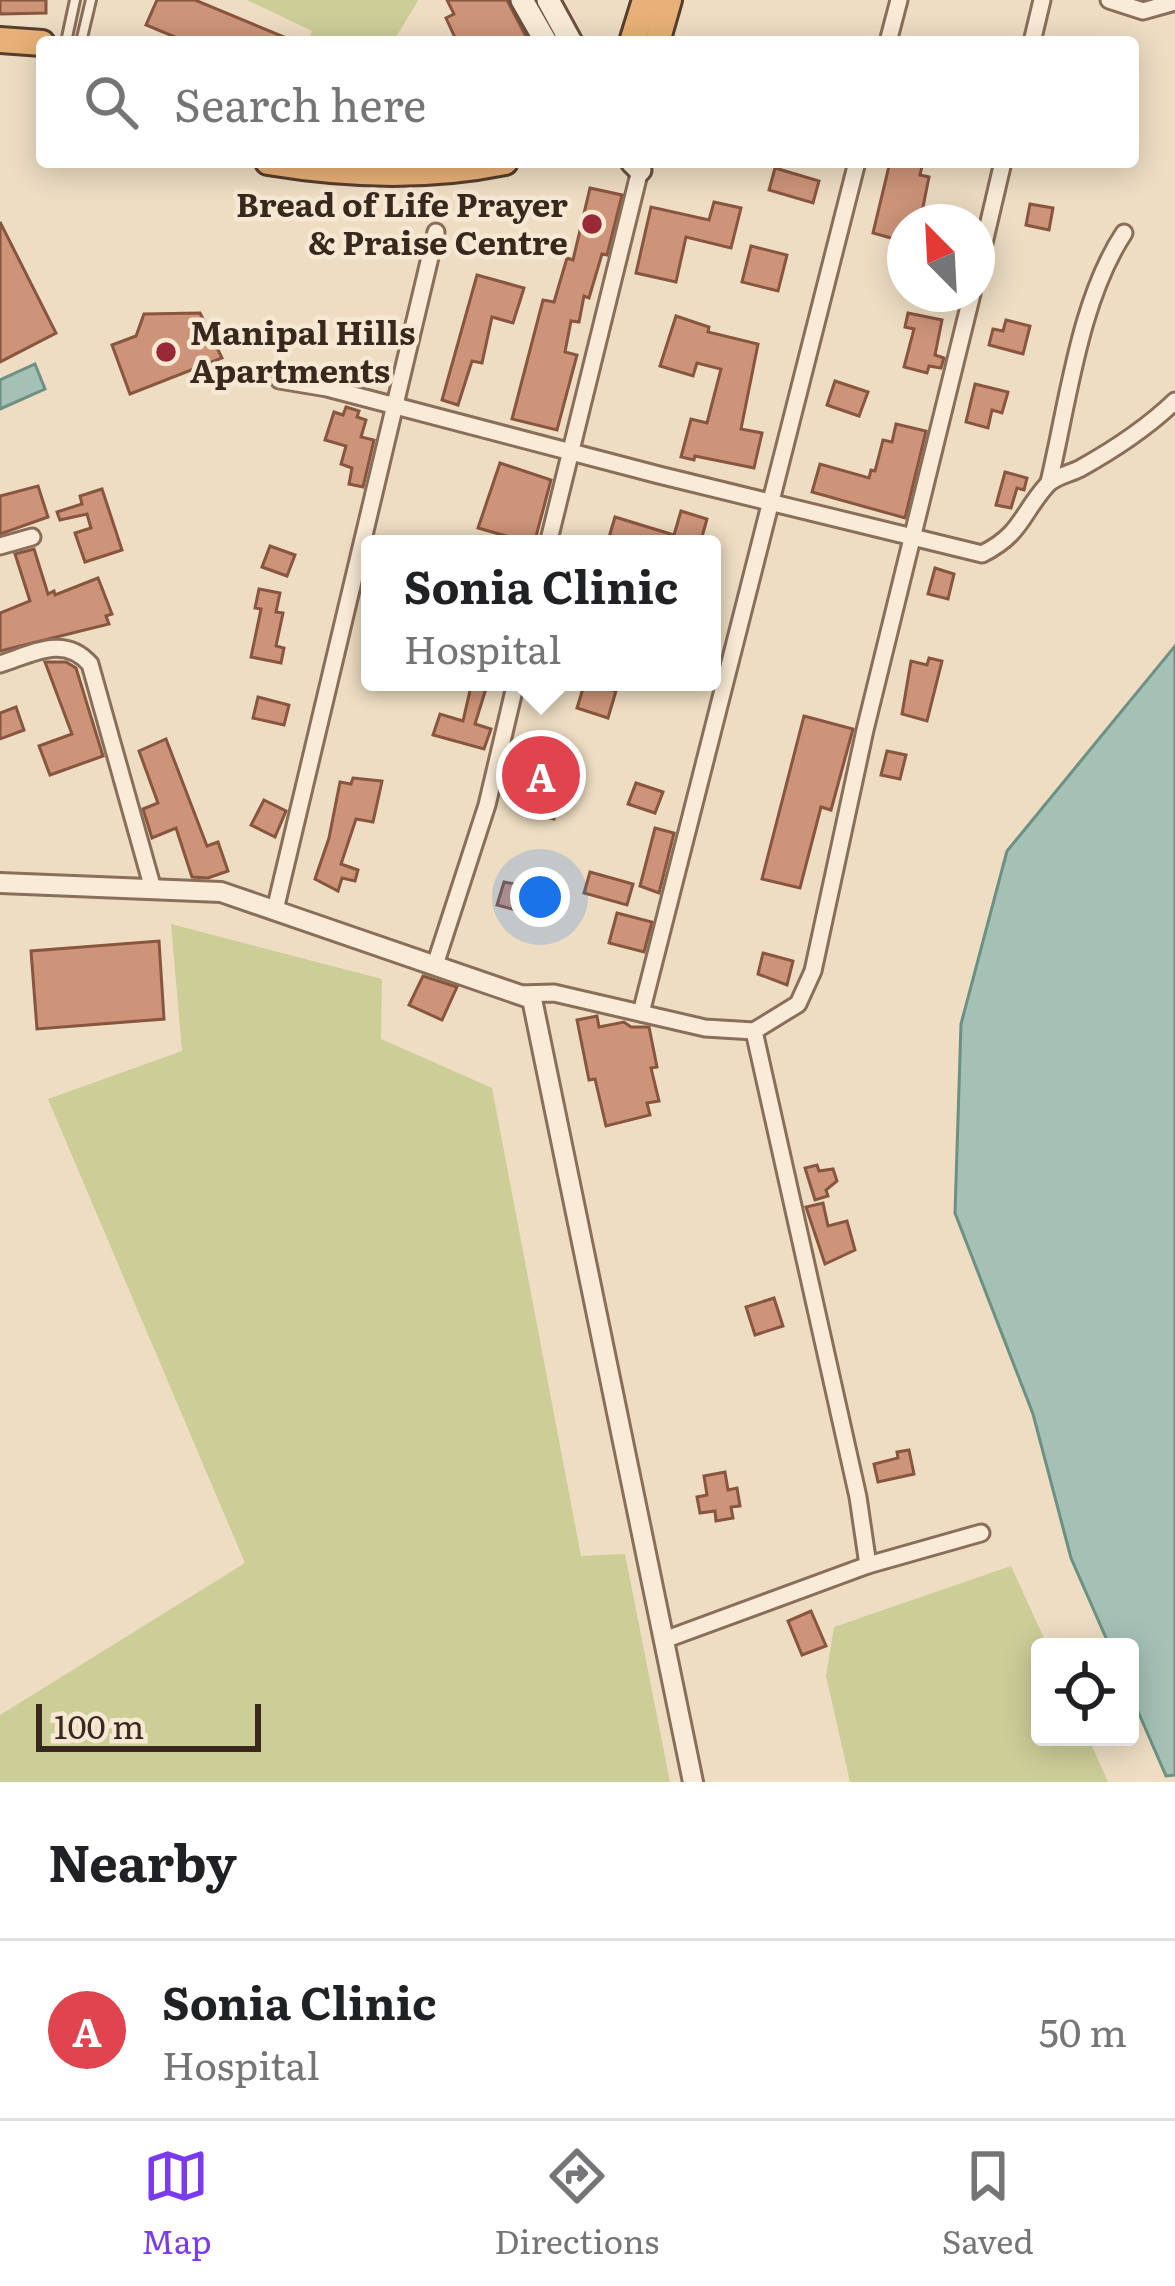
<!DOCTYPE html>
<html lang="en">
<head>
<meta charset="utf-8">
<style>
	:root { --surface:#fff; --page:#f6f6f6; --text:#202124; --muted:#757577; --line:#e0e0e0; --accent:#7c3aed }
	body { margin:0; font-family:Literata,serif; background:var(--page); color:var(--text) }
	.controls { position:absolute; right:36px; bottom:36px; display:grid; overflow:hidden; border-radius:12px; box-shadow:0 6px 30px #0003 }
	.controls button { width:108px; height:108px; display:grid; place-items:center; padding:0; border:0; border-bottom:3px solid var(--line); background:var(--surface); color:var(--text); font:60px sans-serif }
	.compass { position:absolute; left:887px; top:204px; width:108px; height:108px; border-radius:50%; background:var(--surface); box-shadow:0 6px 30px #0003; rotate:336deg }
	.scale { position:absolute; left:36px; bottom:30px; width:225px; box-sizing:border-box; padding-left:12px; border:6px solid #39281e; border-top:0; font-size:33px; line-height:42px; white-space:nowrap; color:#39281e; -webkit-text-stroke:9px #f6e8d3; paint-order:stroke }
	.you { position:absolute; left:540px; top:897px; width:42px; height:42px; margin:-30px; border:9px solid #fff; border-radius:50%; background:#1a73e8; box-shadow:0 0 0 18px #1a73e833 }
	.badge { display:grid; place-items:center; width:78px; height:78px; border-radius:50%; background:var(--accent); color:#fff; font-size:39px; font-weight:700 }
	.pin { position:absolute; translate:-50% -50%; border:6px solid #fff; box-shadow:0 3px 12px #0006 }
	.popup { position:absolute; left:361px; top:535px; width:360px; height:156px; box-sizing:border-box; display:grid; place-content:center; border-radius:12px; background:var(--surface); filter:drop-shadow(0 3px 9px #0005); font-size:39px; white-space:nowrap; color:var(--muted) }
	.popup b { font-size:45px; color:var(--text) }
	.popup::after { content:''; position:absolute; left:50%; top:100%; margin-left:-24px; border:24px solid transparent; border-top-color:var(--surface) }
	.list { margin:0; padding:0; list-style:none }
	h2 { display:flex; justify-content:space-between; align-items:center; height:156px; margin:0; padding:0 48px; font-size:51px }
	h2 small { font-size:39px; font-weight:400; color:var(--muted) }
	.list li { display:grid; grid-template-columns:78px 1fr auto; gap:36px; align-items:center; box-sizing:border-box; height:180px; padding:0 48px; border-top:3px solid var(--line) }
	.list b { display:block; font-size:45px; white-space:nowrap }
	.list p { margin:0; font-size:39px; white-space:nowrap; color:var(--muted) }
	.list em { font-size:39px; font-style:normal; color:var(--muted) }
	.icon { flex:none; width:66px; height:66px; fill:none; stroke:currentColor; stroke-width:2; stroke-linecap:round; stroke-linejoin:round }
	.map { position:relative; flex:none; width:1175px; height:1782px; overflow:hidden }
	.search { position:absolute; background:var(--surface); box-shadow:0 6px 30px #0003; left:36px; right:36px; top:36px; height:132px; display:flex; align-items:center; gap:30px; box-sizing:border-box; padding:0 42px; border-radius:12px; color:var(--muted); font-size:45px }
	.sheet { height:336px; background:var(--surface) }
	nav { display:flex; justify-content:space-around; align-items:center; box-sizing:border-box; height:168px; border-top:3px solid var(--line); background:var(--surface); font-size:33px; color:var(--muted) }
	nav a { display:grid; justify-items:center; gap:6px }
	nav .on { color:var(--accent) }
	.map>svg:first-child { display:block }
	.green { fill:#cccd97 }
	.water { fill:#a5c1b6; stroke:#6c9083; stroke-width:3 }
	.building { fill:#cd9479; stroke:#88553f; stroke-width:3 }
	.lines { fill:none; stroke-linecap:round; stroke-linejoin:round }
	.service-casing { stroke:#896e5a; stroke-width:14 }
	.minor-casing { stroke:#896e5a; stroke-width:21 }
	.tertiary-casing { stroke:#896e5a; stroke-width:24 }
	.secondary-casing { stroke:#6b503d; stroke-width:27 }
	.trunk-casing { stroke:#573d2e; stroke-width:30 }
	.service { stroke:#f9ebd7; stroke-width:8 }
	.minor { stroke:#f9ebd7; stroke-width:15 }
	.tertiary { stroke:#f9ebd7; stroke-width:18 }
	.secondary { stroke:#f9ebd7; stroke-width:21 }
	.trunk { stroke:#e8b177; stroke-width:24 }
	.poi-dot { fill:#992935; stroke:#f6e8d3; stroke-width:4.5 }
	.labels { text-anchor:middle; stroke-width:9; stroke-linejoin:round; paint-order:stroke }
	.poi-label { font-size:33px; font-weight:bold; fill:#39281e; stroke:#f6e8d3; text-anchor:end }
</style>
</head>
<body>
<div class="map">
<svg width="1175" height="1782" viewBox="0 0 1175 1782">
	<rect width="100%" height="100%" fill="#eeddc3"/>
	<g class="green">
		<polygon points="247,0 418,0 418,1 394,40 308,42 312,31"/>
		<polygon points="171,924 382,979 381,1039 492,1088 581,1556 625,1554 670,1782 0,1782 0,1715 245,1563 48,1099 182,1051"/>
		<polygon points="1011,1566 1048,1647 1040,1647 1040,1737 1088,1737 1108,1782 850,1782 826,1676 834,1627"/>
	</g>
	<g class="water">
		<polygon points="35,364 45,389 0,409 0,380"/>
		<polygon points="1175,646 1175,1775 1166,1776 1130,1693 1130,1647 1110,1647 1071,1558 1033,1414 955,1213 961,1024 1007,851"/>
	</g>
	<g class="building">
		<polygon points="0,0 46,0 46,13 0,14"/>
		<polygon points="157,0 195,0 296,42 187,42 146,25"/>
		<polygon points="447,0 507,0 529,42 457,42 446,18 454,14"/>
		<polygon points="890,162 922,166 920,175 929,177 920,222 905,222 905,242 873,233"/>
		<polygon points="775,168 819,181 813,203 769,190"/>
		<polygon points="590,188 622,195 607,255 602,254 589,298 584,296 579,322 571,321 565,352 577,355 557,430 512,419 543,300 554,302 567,258 573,260"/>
		<polygon points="714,202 741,208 731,248 686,237 676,282 636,273 651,207 709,220"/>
		<polygon points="1030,204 1053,208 1049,230 1026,225"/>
		<polygon points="0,222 56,333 0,362"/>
		<polygon points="751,246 787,255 778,291 742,282"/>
		<polygon points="477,275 524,288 513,323 492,317 482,363 472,361 458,405 442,400"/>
		<polygon points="200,313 222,358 130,394 112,345 136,336 144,314"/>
		<polygon points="908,313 942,320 935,355 944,358 941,368 929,366 927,373 904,367 914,329 905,327"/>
		<polygon points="676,316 709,327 708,332 758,344 741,429 762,433 754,468 695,456 694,460 681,457 691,419 707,423 721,369 697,363 693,376 660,366"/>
		<polygon points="1006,320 1030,326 1023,354 989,345 993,329 1003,331"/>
		<polygon points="835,381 868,392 859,416 827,405"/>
		<polygon points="975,384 1008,392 1002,413 992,410 988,428 966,422"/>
		<polygon points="346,407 359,411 357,417 366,420 361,437 374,440 363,487 349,484 352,468 341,464 346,446 325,440 334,412 343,415"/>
		<polygon points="896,424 926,431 905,518 812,492 820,464 869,478 871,470 875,471 883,440 892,442"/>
		<polygon points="500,463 551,480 534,544 478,528"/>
		<polygon points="1005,472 1027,478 1024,490 1017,488 1011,508 996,505"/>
		<polygon points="38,486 48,517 0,534 0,496"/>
		<polygon points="102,489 122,550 85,562 75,533 91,528 87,514 60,520 57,512 82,504 80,496"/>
		<polygon points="681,511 707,519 700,544 607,544 615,517 674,535"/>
		<polygon points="270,546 295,555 287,576 262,567"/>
		<polygon points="34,549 48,594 54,591 55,595 98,578 112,614 106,616 109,624 0,651 0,613 30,601 15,554"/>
		<polygon points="935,568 954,574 948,599 928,594"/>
		<polygon points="259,589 280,593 276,612 283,613 276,646 284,648 281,663 251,657 261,609 255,608"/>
		<polygon points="929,658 942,661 927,721 902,714 911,661 927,665"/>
		<polygon points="45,662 66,662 76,668 103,756 50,775 39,746 72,734"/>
		<polygon points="472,682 488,682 475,724 491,729 484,749 433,735 440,714 463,721"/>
		<polygon points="585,682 616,691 608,718 577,708"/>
		<polygon points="258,697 289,705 284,725 253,718"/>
		<polygon points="16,707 24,730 0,739 0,713"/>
		<polygon points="804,716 853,729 831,810 821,807 800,888 762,879"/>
		<polygon points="166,739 207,846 218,842 228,871 208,878 192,877 176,828 152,838 143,809 158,803 139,751"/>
		<polygon points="534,750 569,759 554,819 518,811"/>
		<polygon points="887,751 906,755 900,779 881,775"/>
		<polygon points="353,778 382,781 373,822 356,819 341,864 358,870 355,881 342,878 338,891 315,879 329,838 340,782 351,784"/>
		<polygon points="636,783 663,792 655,813 628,804"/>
		<polygon points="264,800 286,811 275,837 251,825"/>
		<polygon points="655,828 674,833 659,893 640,886"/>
		<polygon points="590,872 633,884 627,905 584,893"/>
		<polygon points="504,882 530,887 523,912 497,905"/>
		<polygon points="617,913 652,922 644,952 609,943"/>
		<polygon points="159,941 164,1019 37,1029 31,951"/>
		<polygon points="763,953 793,961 787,985 758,974"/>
		<polygon points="423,976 457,987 442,1020 409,1005"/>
		<polygon points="597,1016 599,1027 624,1022 631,1027 649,1027 657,1067 651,1068 659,1101 647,1103 650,1115 606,1126 595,1079 589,1080 577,1020"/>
		<polygon points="817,1165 819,1171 833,1169 837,1181 826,1190 828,1196 815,1200 805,1168"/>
		<polygon points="823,1203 828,1226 847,1221 855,1250 825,1264 806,1207"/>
		<polygon points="774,1298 783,1326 755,1335 746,1307"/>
		<polygon points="909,1450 914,1474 878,1482 874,1464 898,1458 897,1452"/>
		<polygon points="725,1472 728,1490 737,1488 740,1506 731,1507 733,1518 716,1521 715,1511 700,1513 697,1497 707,1495 704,1476"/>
		<polygon points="811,1611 826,1646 802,1655 788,1621"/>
	</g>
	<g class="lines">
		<g class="service-casing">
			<g id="service">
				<polyline points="66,42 75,0"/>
				<polyline points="81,42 91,0"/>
			</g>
		</g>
		<g class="minor-casing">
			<g id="minor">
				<polyline points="1109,0 1143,11 1175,2"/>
				<polyline points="888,42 899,0"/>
				<polyline points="1032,42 1042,0"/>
				<polyline points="977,273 1003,162"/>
				<path d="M279,380l48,8 332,87 323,79c40,-20 39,-40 65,-69 8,-9 23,-11 34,-17 34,-19 66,-40 94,-67"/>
				<path d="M1049,482c19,-79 30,-181 75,-249"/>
				<polyline points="548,544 640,170"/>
				<polyline points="0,546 32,537"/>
				<path d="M0,664c32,-10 64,-30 90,0l63,225"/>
				<polyline points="275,910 436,232"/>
				<polyline points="435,965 487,805 516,682"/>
				<polyline points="519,994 554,993 705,1028 754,1031 798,1004 813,971 865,730 972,294"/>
				<polyline points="641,1013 857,162"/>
				<polyline points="868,1565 981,1533"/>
				<polyline points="664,1640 868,1565 858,1497 754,1031"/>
			</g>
		</g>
		<g class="tertiary-casing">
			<polyline id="tertiary" points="0,883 221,892 532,999 693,1782"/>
		</g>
		<g class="secondary-casing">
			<g id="secondary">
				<polyline points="522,0 546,42"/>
				<polyline points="548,0 571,42"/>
				<polyline points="632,162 640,170"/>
			</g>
		</g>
		<g class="trunk-casing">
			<g id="trunk">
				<polyline points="0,40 42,43"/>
				<polyline points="632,42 645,0"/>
				<polyline points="657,42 669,0"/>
				<path d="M268,162c78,13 159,16 237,0"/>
			</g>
		</g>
		<use href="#service" class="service"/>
		<use href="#minor" class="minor"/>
		<use href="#tertiary" class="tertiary"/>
		<use href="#secondary" class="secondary"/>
		<use href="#trunk" class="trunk"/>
	</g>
	<g class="poi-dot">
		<circle cx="592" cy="224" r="12"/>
		<circle cx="166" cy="352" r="12"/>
	</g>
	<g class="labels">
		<g class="poi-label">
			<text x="568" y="217">Bread of Life Prayer<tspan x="568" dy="38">&amp; Praise Centre</tspan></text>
			<text x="190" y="345" text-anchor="start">Manipal Hills<tspan x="190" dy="38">Apartments</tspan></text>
		</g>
	</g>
</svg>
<div class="controls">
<button><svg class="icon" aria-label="locate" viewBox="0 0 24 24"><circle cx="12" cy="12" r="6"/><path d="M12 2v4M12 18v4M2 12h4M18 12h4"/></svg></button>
</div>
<svg class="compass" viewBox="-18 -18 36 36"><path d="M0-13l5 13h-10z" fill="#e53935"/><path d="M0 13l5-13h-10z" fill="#757577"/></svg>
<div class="scale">100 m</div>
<div class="you"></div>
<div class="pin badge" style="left:541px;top:775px;background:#e0444e">A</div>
<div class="popup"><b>Sonia Clinic</b>Hospital</div>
<div class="search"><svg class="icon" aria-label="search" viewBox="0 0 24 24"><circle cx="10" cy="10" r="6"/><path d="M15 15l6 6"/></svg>Search here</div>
</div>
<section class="sheet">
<h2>Nearby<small></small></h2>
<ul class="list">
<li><span class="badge" style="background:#e0444e">A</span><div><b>Sonia Clinic</b><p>Hospital</p></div><em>50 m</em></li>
</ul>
</section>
<nav>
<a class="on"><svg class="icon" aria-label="map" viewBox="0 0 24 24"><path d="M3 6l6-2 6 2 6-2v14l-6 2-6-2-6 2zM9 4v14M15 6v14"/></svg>Map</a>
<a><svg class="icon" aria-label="directions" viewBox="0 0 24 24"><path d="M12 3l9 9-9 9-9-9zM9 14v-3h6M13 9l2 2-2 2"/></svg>Directions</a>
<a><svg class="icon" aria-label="saved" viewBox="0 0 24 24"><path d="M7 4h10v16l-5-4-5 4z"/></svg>Saved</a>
</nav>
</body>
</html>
